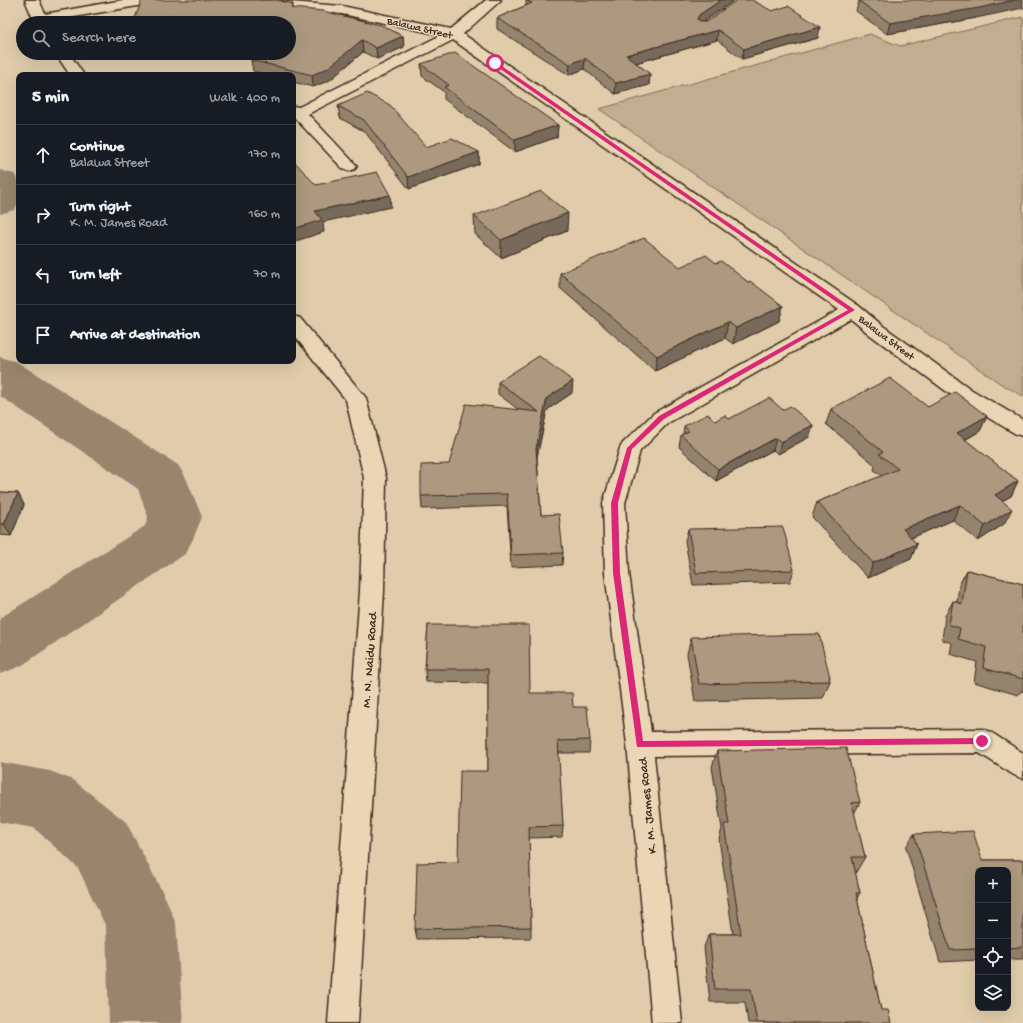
<!DOCTYPE html>
<html lang="en">
<head>
<meta charset="utf-8">
<style>
	:root { --surface:#171b24; --page:#20242c; --text:#f1f3f6; --muted:#9ea1a6; --line:#363941 }
	body { margin:0; font-family:"Gochi Hand",sans-serif; background:var(--page); color:var(--text) }
	.controls { position:absolute; right:12px; bottom:12px; display:grid; overflow:hidden; border-radius:8px; box-shadow:0 4px 16px #0002 }
	.controls button { width:36px; height:36px; display:grid; place-items:center; padding:0; border:0; border-bottom:1px solid var(--line); background:var(--surface); color:var(--text); font:20px sans-serif }
	.stop { position:absolute; width:12px; height:12px; margin:-9px; border:3px solid #db2777; border-radius:50%; background:#fff }
	.stop.end { background:#db2777; border-color:#fff; box-shadow:0 1px 4px #0008 }
	.list { margin:0; padding:0; list-style:none }
	h2 { display:flex; justify-content:space-between; align-items:center; height:52px; margin:0; padding:0 16px; font-size:17px }
	h2 small { font-size:13px; font-weight:400; color:var(--muted) }
	.list li { display:grid; grid-template-columns:26px 1fr auto; gap:12px; align-items:center; box-sizing:border-box; height:60px; padding:0 16px; border-top:1px solid var(--line) }
	.list b { display:block; font-size:15px; white-space:nowrap }
	.list p { margin:0; font-size:13px; white-space:nowrap; color:var(--muted) }
	.list em { font-size:13px; font-style:normal; color:var(--muted) }
	.icon { flex:none; width:22px; height:22px; fill:none; stroke:currentColor; stroke-width:2; stroke-linecap:round; stroke-linejoin:round }
	.map { position:relative; flex:none; width:1023px; height:1023px; overflow:hidden }
	.search { position:absolute; background:var(--surface); box-shadow:0 4px 16px #0002; left:16px; top:16px; width:280px; height:44px; display:flex; align-items:center; gap:10px; box-sizing:border-box; padding:0 14px; border-radius:22px; color:var(--muted); font-size:15px }
	.panel { position:absolute; background:var(--surface); box-shadow:0 4px 16px #0002; left:16px; top:72px; width:280px; height:292px; border-radius:8px }
	.map>svg:first-child { display:block }
	.green { fill:#c1ae91; stroke:#7e6c58 }
	.lines { fill:none; stroke-linecap:round; stroke-linejoin:round }
	.river { fill:#98856d; fill-rule:evenodd }
	.minor-casing { stroke:#3b2a1e; stroke-width:3 }
	.secondary-casing { stroke:#3b2a1e; stroke-width:3 }
	.minor { fill:#ead6b4; fill-rule:evenodd }
	.secondary { fill:#ead6b4; fill-rule:evenodd }
	.wall { fill:#94846e; stroke:#3b2a1e }
	.shaded-wall { fill:#786b5a; stroke:#3b2a1e }
	.building { fill:#ac9980; stroke:#3b2a1e }
	.route { fill:#db2777 }
	.labels { text-anchor:middle; stroke-width:3; stroke-linejoin:round; paint-order:stroke }
	.far-street-label { font-size:11px; fill:#3b2a1e; stroke:#ead6b4 }
	.street-label { font-size:13px; fill:#3b2a1e; stroke:#ead6b4 }
</style>
</head>
<body>
<div class="map">
<svg width="1023" height="1023" viewBox="0 0 1023 1023">
	<rect width="100%" height="100%" fill="#e0ccab"/>
	<filter id="ink" filterUnits="userSpaceOnUse"><feTurbulence type="fractalNoise" baseFrequency=".025" numOctaves="2"/><feDisplacementMap in="SourceGraphic" scale="8" xChannelSelector="R" yChannelSelector="G"/><feConvolveMatrix kernelMatrix="1 2 1 2 8 2 1 2 1" color-interpolation-filters="sRGB"/></filter>
	<g filter="url(#ink)">
		<polygon class="green" points="1023,17 1023,396 1001,384 599,109 870,34 900,46"/>
		<g class="lines">
			<g class="river">
				<path d="M0,170l14,4c7,10 8,26 0,36l-14,4z"/>
				<polygon points="0,357 17,362 178,465 186,478 202,517 193,539 185,554 21,666 0,674 0,618 145,526 148,517 138,489 0,396"/>
				<polygon points="0,762 50,771 73,780 126,822 166,899 176,924 183,1023 109,1023 106,927 78,868 34,828 0,822"/>
			</g>
			<g class="minor-casing">
				<g id="minor">
					<polygon points="123,0 156,0 154,3 149,4 39,23 34,22 32,19 34,16 39,15"/>
					<polygon points="263,0 342,6 451,29 486,0 501,0 463,34 859,306 883,326 972,390 1023,420 1023,436 1016,434 958,400 869,334 851,319 668,423 640,451 625,503 629,573 651,732 983,729 992,733 1023,753 1023,779 1014,775 979,753 654,756 682,1023 652,1023 627,744 605,573 603,503 620,448 623,443 654,413 839,310 453,40 308,114 357,166 355,169 349,171 343,169 293,116 293,106 299,107 441,35 342,14 258,7 256,4 258,1"/>
				</g>
			</g>
			<g class="secondary-casing">
				<g id="secondary">
					<polygon points="25,0 39,0 49,23 35,23"/>
					<polygon points="55,53 69,53 84,75 70,75"/>
					<polygon points="293,316 300,318 366,398 386,478 384,591 358,1023 328,1023 360,591 364,478 346,400 293,334"/>
				</g>
			</g>
			<use href="#minor" class="minor"/>
			<use href="#secondary" class="secondary"/>
		</g>
		<g class="wall">
			<polygon points="526,0 733,0 733,1 703,22 818,38 742,59 717,40 636,63 650,74 649,85 615,94 584,69 569,75 497,29 497,18 527,5 526,4"/>
			<polygon points="859,1 976,18 887,34 856,11"/>
			<polygon points="293,4 293,8 403,36 404,47 377,59 363,52 330,80 313,87 293,82 293,75 267,75 253,71 251,60 289,53 289,23 137,23 135,18"/>
			<polygon points="421,64 558,125 557,137 515,152 444,99 444,92 422,76"/>
			<polygon points="338,106 426,147 479,152 479,164 409,189 365,132 340,118"/>
			<polygon points="474,216 567,231 501,258 475,234"/>
			<polygon points="716,263 748,282 783,306 779,321 733,344 725,338 655,371 560,288 560,273 680,267"/>
			<polygon points="498,382 572,393 547,410 537,457 541,515 563,553 562,565 511,567 507,506 422,509 421,496 449,464 519,410 498,394"/>
			<polygon points="928,407 987,416 980,431 965,440 1018,481 1011,496 1002,501 1004,524 978,541 953,520 911,538 917,544 911,559 868,578 812,517 817,502 882,476 874,470 875,465 826,424 831,409"/>
			<polygon points="783,410 813,425 809,437 778,454 773,450 716,481 679,447 681,435 683,434 684,426"/>
			<polygon points="0,492 18,493 24,505 11,536 0,535"/>
			<polygon points="688,529 794,570 790,582 693,585 685,541"/>
			<polygon points="967,570 1023,584 1023,692 1021,691 1018,695 974,682 977,662 950,654 952,643 942,640 945,616 953,601 957,602 959,585"/>
			<polygon points="428,625 530,693 573,707 590,740 589,753 558,753 563,826 562,837 529,838 531,927 531,938 417,939 415,929 458,862 488,771 488,683 426,682 425,669"/>
			<polygon points="691,637 830,677 829,679 830,681 823,698 695,701 687,654"/>
			<polygon points="717,751 860,802 854,814 865,857 856,872 855,872 860,893 857,898 881,1010 891,1023 748,1023 745,1002 710,1002 704,947 709,934 733,934 719,839 722,829 712,767"/>
			<polygon points="914,834 982,860 1023,860 1023,959 1008,959 1008,870 978,870 978,960 940,962 906,847"/>
		</g>
		<g class="shaded-wall">
			<polygon points="721,0 733,0 733,1 697,26 697,19 699,15"/>
			<polygon points="1015,0 1023,0 1023,8 976,18 887,34 890,23"/>
			<polygon points="172,15 174,23 167,23 167,22"/>
			<polygon points="820,27 818,38 742,59 744,49"/>
			<polygon points="718,30 717,40 625,66 626,55"/>
			<polygon points="403,36 404,47 377,59 376,48"/>
			<polygon points="362,40 363,52 330,80 313,87 312,75"/>
			<polygon points="585,58 584,69 569,75 570,64"/>
			<polygon points="650,74 649,85 615,94 616,83"/>
			<polygon points="558,125 557,137 515,152 515,140"/>
			<polygon points="479,152 479,164 409,189 408,177"/>
			<polygon points="390,195 391,207 323,222 324,232 293,242 293,229 315,211"/>
			<polygon points="568,213 567,231 501,258 501,240"/>
			<polygon points="783,306 779,321 733,344 736,328"/>
			<polygon points="728,322 725,338 655,371 657,356"/>
			<polygon points="573,381 572,393 547,410 536,461 536,449 547,398"/>
			<polygon points="987,416 980,431 950,448 957,433"/>
			<polygon points="813,425 809,437 778,454 781,442"/>
			<polygon points="776,438 773,450 716,481 718,469"/>
			<polygon points="1018,481 1011,496 987,510 995,495"/>
			<polygon points="18,493 24,505 11,536 4,524"/>
			<polygon points="960,505 953,520 897,544 903,529"/>
			<polygon points="1012,509 1004,524 978,541 985,526"/>
			<polygon points="917,544 911,559 868,578 873,563"/>
		</g>
		<g class="building">
			<polygon points="142,0 277,0 293,4 291,8 323,11 381,25 403,36 376,48 362,40 328,68 312,75 251,60 260,53 289,53 289,23 186,23 172,15 167,22 142,20 143,18 135,18"/>
			<polygon points="529,0 721,0 699,15 697,19 699,22 706,22 737,0 752,0 772,11 788,6 820,27 744,49 718,30 626,55 650,74 616,83 585,58 570,64 497,18 532,3 527,1"/>
			<polygon points="862,0 1015,0 979,8 890,23 859,1"/>
			<polygon points="455,53 558,125 515,140 444,87 449,85 421,64"/>
			<polygon points="367,93 390,105 426,147 452,138 479,152 408,177 364,120 338,106"/>
			<polygon points="293,160 316,185 377,172 390,195 315,211 322,220 293,229"/>
			<polygon points="541,191 568,213 501,240 474,216"/>
			<polygon points="644,238 680,267 706,255 716,263 721,261 748,282 750,281 783,306 736,328 728,322 657,356 560,273"/>
			<polygon points="539,356 573,381 547,398 536,449 541,515 559,514 563,553 511,555 507,494 421,496 421,465 449,464 466,404 539,412 498,382"/>
			<polygon points="890,378 928,407 955,392 987,416 957,433 1018,481 995,495 1012,509 985,526 960,505 903,529 917,544 873,563 817,502 898,469 879,454 883,452 831,409"/>
			<polygon points="769,398 783,410 790,406 813,425 781,442 776,438 718,469 681,435 689,431 684,426 708,414 715,421 725,415 729,419"/>
			<polygon points="0,492 18,493 4,524 0,524"/>
			<polygon points="783,527 794,570 696,573 688,529"/>
			<polygon points="967,570 1023,584 1023,679 983,668 986,647 958,639 960,628 949,625 953,601 962,604"/>
			<polygon points="428,625 529,625 530,693 572,693 573,707 587,707 590,740 558,741 563,826 529,827 531,927 415,929 417,863 458,862 460,771 488,771 488,669 425,669"/>
			<polygon points="819,634 830,677 829,677 830,681 699,684 691,637"/>
			<polygon points="846,748 860,802 852,803 865,857 852,857 860,893 856,893 881,1010 888,1010 891,1023 757,1023 751,989 715,989 709,934 741,934 724,824 729,824 717,751"/>
			<polygon points="973,831 982,860 1023,860 1023,947 1008,948 1008,870 978,870 978,949 950,950 914,834"/>
		</g>
	</g>
	<polygon class="route" points="493,62 496,62 855,310 664,419 632,449 618,503 620,573 643,741 982,738 985,739 985,744 637,747 613,573 611,503 627,448 659,416 848,310 493,64"/>
	<g class="labels">
		<g class="far-street-label">
			<text transform="translate(420 27) rotate(13)" y="4">Balawa Street</text>
			<text transform="translate(887 337) rotate(37)" y="4">Balawa Street</text>
		</g>
		<g class="street-label">
			<text transform="translate(368 660) rotate(-86)" y="5">M. N. Naidu Road</text>
			<text transform="translate(646 806) rotate(-96)" y="5">K. M. James Road</text>
		</g>
	</g>
</svg>
<div class="controls">
<button>+</button>
<button>−</button>
<button><svg class="icon" aria-label="locate" viewBox="0 0 24 24"><circle cx="12" cy="12" r="6"/><path d="M12 2v4M12 18v4M2 12h4M18 12h4"/></svg></button>
<button><svg class="icon" aria-label="layers" viewBox="0 0 24 24"><path d="M12 4l9 5-9 5-9-5zM3 14l9 5 9-5"/></svg></button>
</div>
<div class="stop" style="left:495px;top:63px"></div>
<div class="stop end" style="left:982px;top:741px"></div>
<div class="search"><svg class="icon" aria-label="search" viewBox="0 0 24 24"><circle cx="10" cy="10" r="6"/><path d="M15 15l6 6"/></svg>Search here</div>
<section class="panel">
<h2>5 min<small>Walk · 400 m</small></h2>
<ul class="list">
<li><svg class="icon" aria-label="ahead" viewBox="0 0 24 24"><path d="M12 20V5M6 11l6-6 6 6"/></svg><div><b>Continue</b><p>Balawa Street</p></div><em>170 m</em></li>
<li><svg class="icon" aria-label="right" viewBox="0 0 24 24"><path d="M7 20v-9h11M14 6l5 5-5 5"/></svg><div><b>Turn right</b><p>K. M. James Road</p></div><em>160 m</em></li>
<li><svg class="icon" aria-label="left" viewBox="0 0 24 24"><path d="M17 20v-9H6M10 6l-5 5 5 5"/></svg><div><b>Turn left</b></div><em>70 m</em></li>
<li><svg class="icon" aria-label="arrive" viewBox="0 0 24 24"><path d="M6 21V4h12l-3 4 3 4H6"/></svg><div><b>Arrive at destination</b></div></li>
</ul>
</section>
</div>
</body>
</html>
